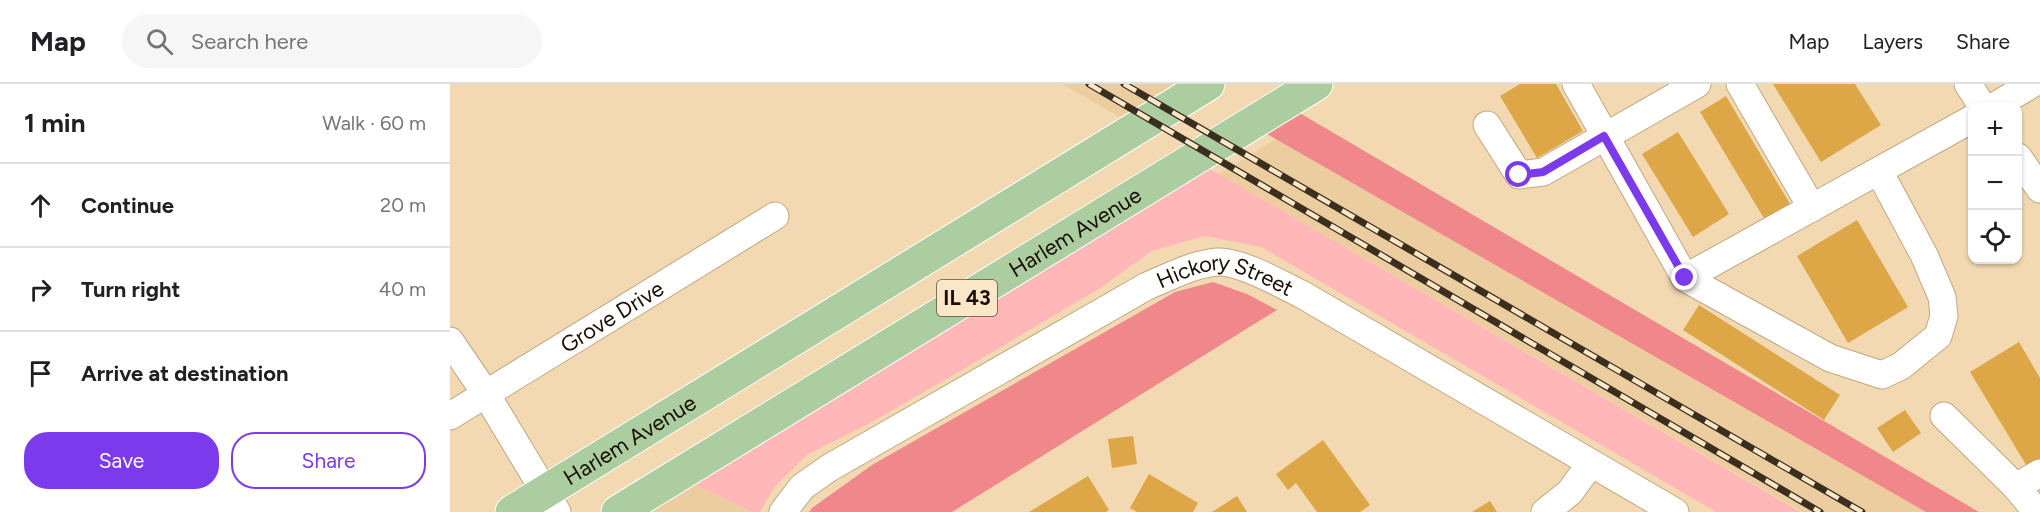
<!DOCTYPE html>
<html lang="en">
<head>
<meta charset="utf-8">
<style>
	:root { --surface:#fff; --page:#f6f6f6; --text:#202124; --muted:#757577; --line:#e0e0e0; --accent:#7c3aed }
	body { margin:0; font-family:Figtree,sans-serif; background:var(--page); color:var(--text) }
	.controls { position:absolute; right:18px; top:18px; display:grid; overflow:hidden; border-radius:12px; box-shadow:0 2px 4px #0004 }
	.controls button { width:54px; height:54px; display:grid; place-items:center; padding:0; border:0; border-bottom:2px solid var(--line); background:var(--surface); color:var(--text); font:30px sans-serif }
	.stop { position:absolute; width:18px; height:18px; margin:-14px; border:4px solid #7c3aed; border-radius:50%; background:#fff }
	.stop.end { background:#7c3aed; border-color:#fff; box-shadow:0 2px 6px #0008 }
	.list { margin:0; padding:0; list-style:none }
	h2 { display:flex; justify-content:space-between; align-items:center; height:78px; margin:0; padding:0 24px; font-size:26px }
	h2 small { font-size:20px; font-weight:400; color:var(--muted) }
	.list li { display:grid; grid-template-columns:39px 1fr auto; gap:18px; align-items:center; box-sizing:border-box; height:84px; padding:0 24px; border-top:2px solid var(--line) }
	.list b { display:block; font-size:22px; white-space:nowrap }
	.list em { font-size:20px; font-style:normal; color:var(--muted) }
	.actions { display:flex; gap:12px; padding:18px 24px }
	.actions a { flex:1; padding:14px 0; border:2px solid var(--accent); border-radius:24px; text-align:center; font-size:21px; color:var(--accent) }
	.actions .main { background:var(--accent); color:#fff }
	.icon { flex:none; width:33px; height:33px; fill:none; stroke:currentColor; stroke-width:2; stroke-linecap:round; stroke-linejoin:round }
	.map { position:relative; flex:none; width:1590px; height:428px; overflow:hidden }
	header { display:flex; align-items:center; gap:36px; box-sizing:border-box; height:84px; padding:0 30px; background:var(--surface); border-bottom:2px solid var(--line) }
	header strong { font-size:28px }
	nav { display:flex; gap:33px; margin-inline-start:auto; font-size:21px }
	.search { width:420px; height:54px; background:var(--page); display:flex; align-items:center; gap:15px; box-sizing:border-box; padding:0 21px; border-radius:33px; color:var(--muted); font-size:22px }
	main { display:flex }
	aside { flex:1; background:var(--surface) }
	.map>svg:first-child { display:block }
	.built { fill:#ebcda0 }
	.green { fill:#ffb7b8 }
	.forest { fill:#ef878b }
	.building { fill:#dda748 }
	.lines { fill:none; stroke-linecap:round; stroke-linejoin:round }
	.minor-casing { stroke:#c0a882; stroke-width:29 }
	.major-casing { stroke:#fff; stroke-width:35 }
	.minor { stroke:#fff; stroke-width:27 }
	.major { stroke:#accda0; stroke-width:33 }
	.rail-casing { stroke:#3a2f1f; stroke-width:7 }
	.rail { stroke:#fbe7c8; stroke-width:4.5; stroke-dasharray:14; stroke-linecap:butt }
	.route { stroke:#7c3aed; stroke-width:8 }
	.labels { text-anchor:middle; stroke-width:4.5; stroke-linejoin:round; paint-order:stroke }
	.shield { fill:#fbe7c8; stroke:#5d503f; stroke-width:1.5 }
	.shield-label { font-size:21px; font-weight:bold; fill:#191004 }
	.street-label { font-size:22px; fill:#191004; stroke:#fbe7c8 }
</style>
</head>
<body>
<header>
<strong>Map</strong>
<div class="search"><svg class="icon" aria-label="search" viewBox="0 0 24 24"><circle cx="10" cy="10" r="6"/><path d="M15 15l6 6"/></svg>Search here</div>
<nav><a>Map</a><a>Layers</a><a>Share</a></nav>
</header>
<main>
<aside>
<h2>1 min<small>Walk · 60 m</small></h2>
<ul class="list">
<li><svg class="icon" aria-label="ahead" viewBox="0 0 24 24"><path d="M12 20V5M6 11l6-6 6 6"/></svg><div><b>Continue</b></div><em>20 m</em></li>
<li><svg class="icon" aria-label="right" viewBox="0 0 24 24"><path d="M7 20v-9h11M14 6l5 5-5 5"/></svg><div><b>Turn right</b></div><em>40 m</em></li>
<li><svg class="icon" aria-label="arrive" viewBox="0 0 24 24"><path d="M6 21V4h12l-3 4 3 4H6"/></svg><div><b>Arrive at destination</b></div></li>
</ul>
<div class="actions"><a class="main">Save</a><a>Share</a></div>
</aside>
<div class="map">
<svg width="1590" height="428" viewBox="0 0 1590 428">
	<rect width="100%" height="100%" fill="#f2d9b2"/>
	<g class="built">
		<polygon points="612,0 723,0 670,33"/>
		<polygon points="826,55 1476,428 1353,428 769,90"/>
		<polygon points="241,399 303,428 197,428"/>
	</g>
	<polygon class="green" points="757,84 769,90 1351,428 1266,428 811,163 754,152 702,167 652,203 519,282 422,338 357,371 324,404 310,428 303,428 241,399"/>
	<g class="forest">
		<polygon points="848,28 1529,428 1476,428 817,50"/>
		<polygon points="763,198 797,210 827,226 502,428 359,428 362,424 422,381 725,208"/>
	</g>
	<g class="building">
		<polygon points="1070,0 1106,0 1133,47 1087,74 1050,12"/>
		<polygon points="1323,0 1405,0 1431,41 1371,78"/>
		<polygon points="1276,12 1340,120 1315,136 1250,28"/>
		<polygon points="1228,48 1279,130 1243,153 1192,70"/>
		<polygon points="1407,136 1458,223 1398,259 1347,172"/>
		<polygon points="1249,221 1390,311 1374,336 1233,246"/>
		<polygon points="1569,258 1590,294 1590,377 1578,384 1520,288"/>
		<polygon points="1455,326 1471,349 1443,368 1427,344"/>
		<polygon points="683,352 687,380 662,384 658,355"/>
		<polygon points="873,356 920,421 910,428 867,428 846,399 838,406 826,390"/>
		<polygon points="699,390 748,419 743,428 687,428 680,424"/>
		<polygon points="638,392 659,426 656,428 579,428"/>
		<polygon points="787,412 797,428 762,428"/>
		<polygon points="1040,417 1047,428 1022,428"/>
	</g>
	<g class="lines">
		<g class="minor-casing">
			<g id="minor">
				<polyline points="1126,0 1235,194 1380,274 1432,291 1451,282 1488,252 1494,232 1492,213 1474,171 1429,87"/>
				<polyline points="1290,0 1362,124"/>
				<polyline points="1518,0 1532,22"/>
				<polyline points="1545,22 1582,0"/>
				<polyline points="1037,41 1069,91 1093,88 1247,0"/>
				<polyline points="1568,73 1590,105"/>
				<polyline points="1235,194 1522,35"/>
				<polyline points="0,257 36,310 107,428"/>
				<path id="s1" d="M0,332l325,-200"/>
				<polyline points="1494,332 1566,403 1587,428"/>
				<polyline points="1566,403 1590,389"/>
				<path id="s2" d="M333,428l19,-25 27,-19 318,-182c22,-9 46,-22 70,-24 22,-2 65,23 86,33l372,217"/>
				<polyline points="1095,428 1120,408 1141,379"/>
			</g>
		</g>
		<g class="major-casing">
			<g id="major">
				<path id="s3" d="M62,428l696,-428"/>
				<path id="s4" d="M168,428l698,-428"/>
			</g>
		</g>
		<use href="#minor" class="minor"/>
		<use href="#major" class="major"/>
		<g class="rail-casing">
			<g id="rail">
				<polyline points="639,0 1370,428"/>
				<polyline points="674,0 1412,428"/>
			</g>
		</g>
		<use href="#rail" class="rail"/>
	</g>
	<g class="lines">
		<polyline class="route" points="1069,91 1093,88 1154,52 1235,194"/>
	</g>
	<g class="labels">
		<rect class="shield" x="487" y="196" width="60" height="36" rx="4.5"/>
		<g class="shield-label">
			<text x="517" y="221">IL 43</text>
		</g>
		<g class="street-label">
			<text dy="8" stroke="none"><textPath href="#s4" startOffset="536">Harlem Avenue</textPath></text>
			<text dy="8" stroke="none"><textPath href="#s2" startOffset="514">Hickory Street</textPath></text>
			<text dy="8" stroke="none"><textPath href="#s1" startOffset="190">Grove Drive</textPath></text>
			<text dy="8" stroke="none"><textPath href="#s3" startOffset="138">Harlem Avenue</textPath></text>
		</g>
	</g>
</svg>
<div class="controls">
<button>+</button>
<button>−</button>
<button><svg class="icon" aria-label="locate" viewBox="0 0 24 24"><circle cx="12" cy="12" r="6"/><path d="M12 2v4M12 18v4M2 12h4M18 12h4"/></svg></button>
</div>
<div class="stop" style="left:1069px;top:91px"></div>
<div class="stop end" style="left:1235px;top:194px"></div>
</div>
</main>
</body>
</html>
